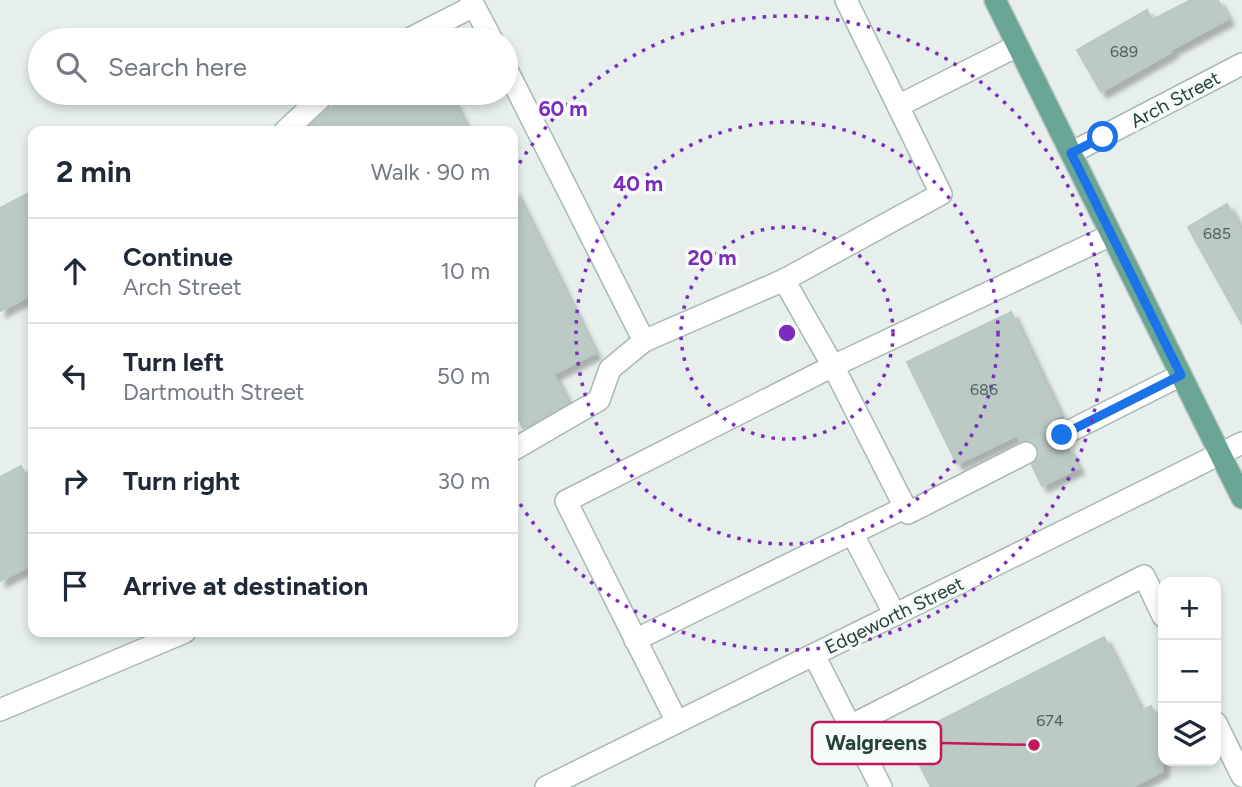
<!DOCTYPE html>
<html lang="en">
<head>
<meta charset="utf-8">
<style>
	:root { --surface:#fff; --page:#f6f6f7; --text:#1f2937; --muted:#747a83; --line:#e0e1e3 }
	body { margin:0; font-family:Figtree,sans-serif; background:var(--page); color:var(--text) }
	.controls { position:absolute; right:21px; bottom:21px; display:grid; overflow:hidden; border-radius:14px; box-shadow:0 4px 10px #0003 }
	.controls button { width:63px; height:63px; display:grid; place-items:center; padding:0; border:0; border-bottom:2px solid var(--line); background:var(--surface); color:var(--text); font:35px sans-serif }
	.stop { position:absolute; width:21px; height:21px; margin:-16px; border:5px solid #1a73e8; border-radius:50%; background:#fff }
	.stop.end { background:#1a73e8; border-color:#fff; box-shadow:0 2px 7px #0008 }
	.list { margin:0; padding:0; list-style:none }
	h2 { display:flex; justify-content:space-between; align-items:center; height:91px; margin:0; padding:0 28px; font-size:30px }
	h2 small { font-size:23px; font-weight:400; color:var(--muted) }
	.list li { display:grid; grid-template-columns:46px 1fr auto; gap:21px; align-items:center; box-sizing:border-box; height:105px; padding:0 28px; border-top:2px solid var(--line) }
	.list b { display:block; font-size:26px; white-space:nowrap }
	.list p { margin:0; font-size:23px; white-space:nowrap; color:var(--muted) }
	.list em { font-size:23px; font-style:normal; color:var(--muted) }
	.icon { flex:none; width:38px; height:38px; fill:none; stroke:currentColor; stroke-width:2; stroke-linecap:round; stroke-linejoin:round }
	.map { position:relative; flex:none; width:1242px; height:787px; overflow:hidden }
	.search { position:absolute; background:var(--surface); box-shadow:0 4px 10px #0003; left:28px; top:28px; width:490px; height:77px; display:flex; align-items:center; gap:18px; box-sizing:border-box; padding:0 24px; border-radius:38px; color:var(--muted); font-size:26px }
	.panel { position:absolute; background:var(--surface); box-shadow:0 4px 10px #0003; left:28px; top:126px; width:490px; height:511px; border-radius:14px }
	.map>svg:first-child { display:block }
	.building { fill:#bbcac4; stroke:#b8c9c2; stroke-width:2; filter:url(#shadow) }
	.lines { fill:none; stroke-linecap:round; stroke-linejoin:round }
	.minor-tunnel { stroke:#bfccc8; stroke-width:21; stroke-dasharray:21 10; stroke-linecap:butt }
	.minor-casing { stroke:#a8b8b2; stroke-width:24 }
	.major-casing { stroke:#c2cac8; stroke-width:24 }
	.minor { stroke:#fff; stroke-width:21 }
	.major { stroke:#6aa596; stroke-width:21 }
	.route { stroke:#1a73e8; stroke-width:9 }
	.ring { fill:none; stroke:#7b2cbf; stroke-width:3.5; stroke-dasharray:3.5 7 }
	.labels { text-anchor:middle; stroke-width:7; stroke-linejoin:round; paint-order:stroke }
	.number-label { font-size:16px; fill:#4a645c }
	.street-label { font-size:19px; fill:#24423a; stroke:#f7fbf9 }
	.centre { fill:#7b2cbf; stroke:#f7fbf9; stroke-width:3.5 }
	.ring-label { font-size:21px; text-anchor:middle; font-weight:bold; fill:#7b2cbf; stroke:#f7fbf9; stroke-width:7; stroke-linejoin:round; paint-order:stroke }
	.leader { fill:none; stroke:#c2185b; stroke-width:2.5 }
	.callout-dot { fill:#c2185b; stroke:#f7fbf9; stroke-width:2.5 }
	.callout { fill:#f7fbf9; stroke:#c2185b; stroke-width:2.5 }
	.callout-label { font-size:21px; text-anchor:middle; font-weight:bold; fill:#24423a }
</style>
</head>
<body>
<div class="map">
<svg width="1242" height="787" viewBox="0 0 1242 787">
	<defs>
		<filter id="shadow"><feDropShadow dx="6" dy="6" stdDeviation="2" flood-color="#0004"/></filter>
	</defs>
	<rect width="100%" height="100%" fill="#e6efeb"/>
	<g class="building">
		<polygon points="1191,0 1218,0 1228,19 1170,50 1171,52 1101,92 1077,50 1147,10 1152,20"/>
		<polygon points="360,93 449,93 468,131 304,131 329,108"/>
		<polygon points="513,188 595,353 553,374 568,403 523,428 513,406"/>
		<polygon points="33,191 33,294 0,311 0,208"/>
		<polygon points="1227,204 1242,232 1242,324 1188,227"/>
		<polygon points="1011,312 1060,415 1053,419 1056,423 1051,428 1050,440 1055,446 1067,447 1078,468 1042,486 1032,465 1037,460 1038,448 1033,442 1020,441 1017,435 957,464 907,362"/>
		<polygon points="21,466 33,490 33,564 0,581 0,477"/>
		<polygon points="1104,637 1141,711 1151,706 1163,730 1163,771 1132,787 931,787 906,738"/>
	</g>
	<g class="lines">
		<polyline class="minor-tunnel" points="1026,453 1062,435"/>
		<g class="minor-casing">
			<g id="minor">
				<polyline points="471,0 492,40"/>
				<polyline points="846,0 898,106"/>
				<polyline points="407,40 474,6"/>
				<polyline points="506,68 644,341 784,280 833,366 908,513 1026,453"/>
				<polyline points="285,131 326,93"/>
				<polyline points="1071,153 1242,64"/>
				<polyline points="784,280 941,194 898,106 1017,46"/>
				<polyline points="1062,435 1181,375"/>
				<polyline points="513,450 599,400 610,369 644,341"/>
				<polyline points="852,533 895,615"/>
				<polyline points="635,640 906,507"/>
				<polyline points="814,655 850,726 1144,576 1163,616"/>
				<polyline points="0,710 185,632"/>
				<polyline points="677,722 566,501 833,366 1111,235"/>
				<polyline points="1216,723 1242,776"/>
				<polyline points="850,726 881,787"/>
				<polyline points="546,787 1242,443"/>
			</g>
		</g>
		<g class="major-casing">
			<polyline id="major" points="995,0 1242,498"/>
		</g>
		<use href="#minor" class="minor"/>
		<use href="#major" class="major"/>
	</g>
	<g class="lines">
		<polyline class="route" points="1062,435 1181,375 1071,153 1103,137"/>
	</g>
	<g class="ring">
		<circle cx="787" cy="333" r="106"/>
		<circle cx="787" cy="333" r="211"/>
		<path d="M514 172A317 317 0 1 1 514 494"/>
	</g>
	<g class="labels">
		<g class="number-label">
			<text x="1124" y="57">689</text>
			<text x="1217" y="239">685</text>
			<text x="984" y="395">686</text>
			<text x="1050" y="726">674</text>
		</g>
		<g class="street-label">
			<text transform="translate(1175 99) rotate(-28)" y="7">Arch Street</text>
			<text transform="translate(894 615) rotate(-26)" y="7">Edgeworth Street</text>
		</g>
	</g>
	<circle cx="787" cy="333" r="10" class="centre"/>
	<g class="ring-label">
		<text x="563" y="116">60 m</text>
		<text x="638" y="191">40 m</text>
		<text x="712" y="265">20 m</text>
	</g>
	<path class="leader" d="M1034 745L941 743"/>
	<circle class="callout-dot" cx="1034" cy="745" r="7"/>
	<rect class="callout" x="812" y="722" width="129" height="42" rx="7"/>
	<g class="callout-label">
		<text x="876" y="750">Walgreens</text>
	</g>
</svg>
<div class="controls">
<button>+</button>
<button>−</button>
<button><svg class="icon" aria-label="layers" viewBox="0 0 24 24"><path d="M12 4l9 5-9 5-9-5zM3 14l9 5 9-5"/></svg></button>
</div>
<div class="stop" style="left:1103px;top:137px"></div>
<div class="stop end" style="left:1062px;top:435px"></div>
<div class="search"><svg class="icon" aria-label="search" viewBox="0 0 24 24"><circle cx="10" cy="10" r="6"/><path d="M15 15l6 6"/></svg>Search here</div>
<section class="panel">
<h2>2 min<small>Walk · 90 m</small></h2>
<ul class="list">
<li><svg class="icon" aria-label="ahead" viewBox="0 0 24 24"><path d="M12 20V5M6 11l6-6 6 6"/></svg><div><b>Continue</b><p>Arch Street</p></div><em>10 m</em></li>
<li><svg class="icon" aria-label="left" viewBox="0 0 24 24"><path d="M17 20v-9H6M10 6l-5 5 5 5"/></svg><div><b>Turn left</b><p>Dartmouth Street</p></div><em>50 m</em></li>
<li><svg class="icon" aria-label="right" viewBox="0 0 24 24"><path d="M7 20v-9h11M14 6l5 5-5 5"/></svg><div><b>Turn right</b></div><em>30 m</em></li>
<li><svg class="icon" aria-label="arrive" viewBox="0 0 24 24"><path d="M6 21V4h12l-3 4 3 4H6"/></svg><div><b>Arrive at destination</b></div></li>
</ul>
</section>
</div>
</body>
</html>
